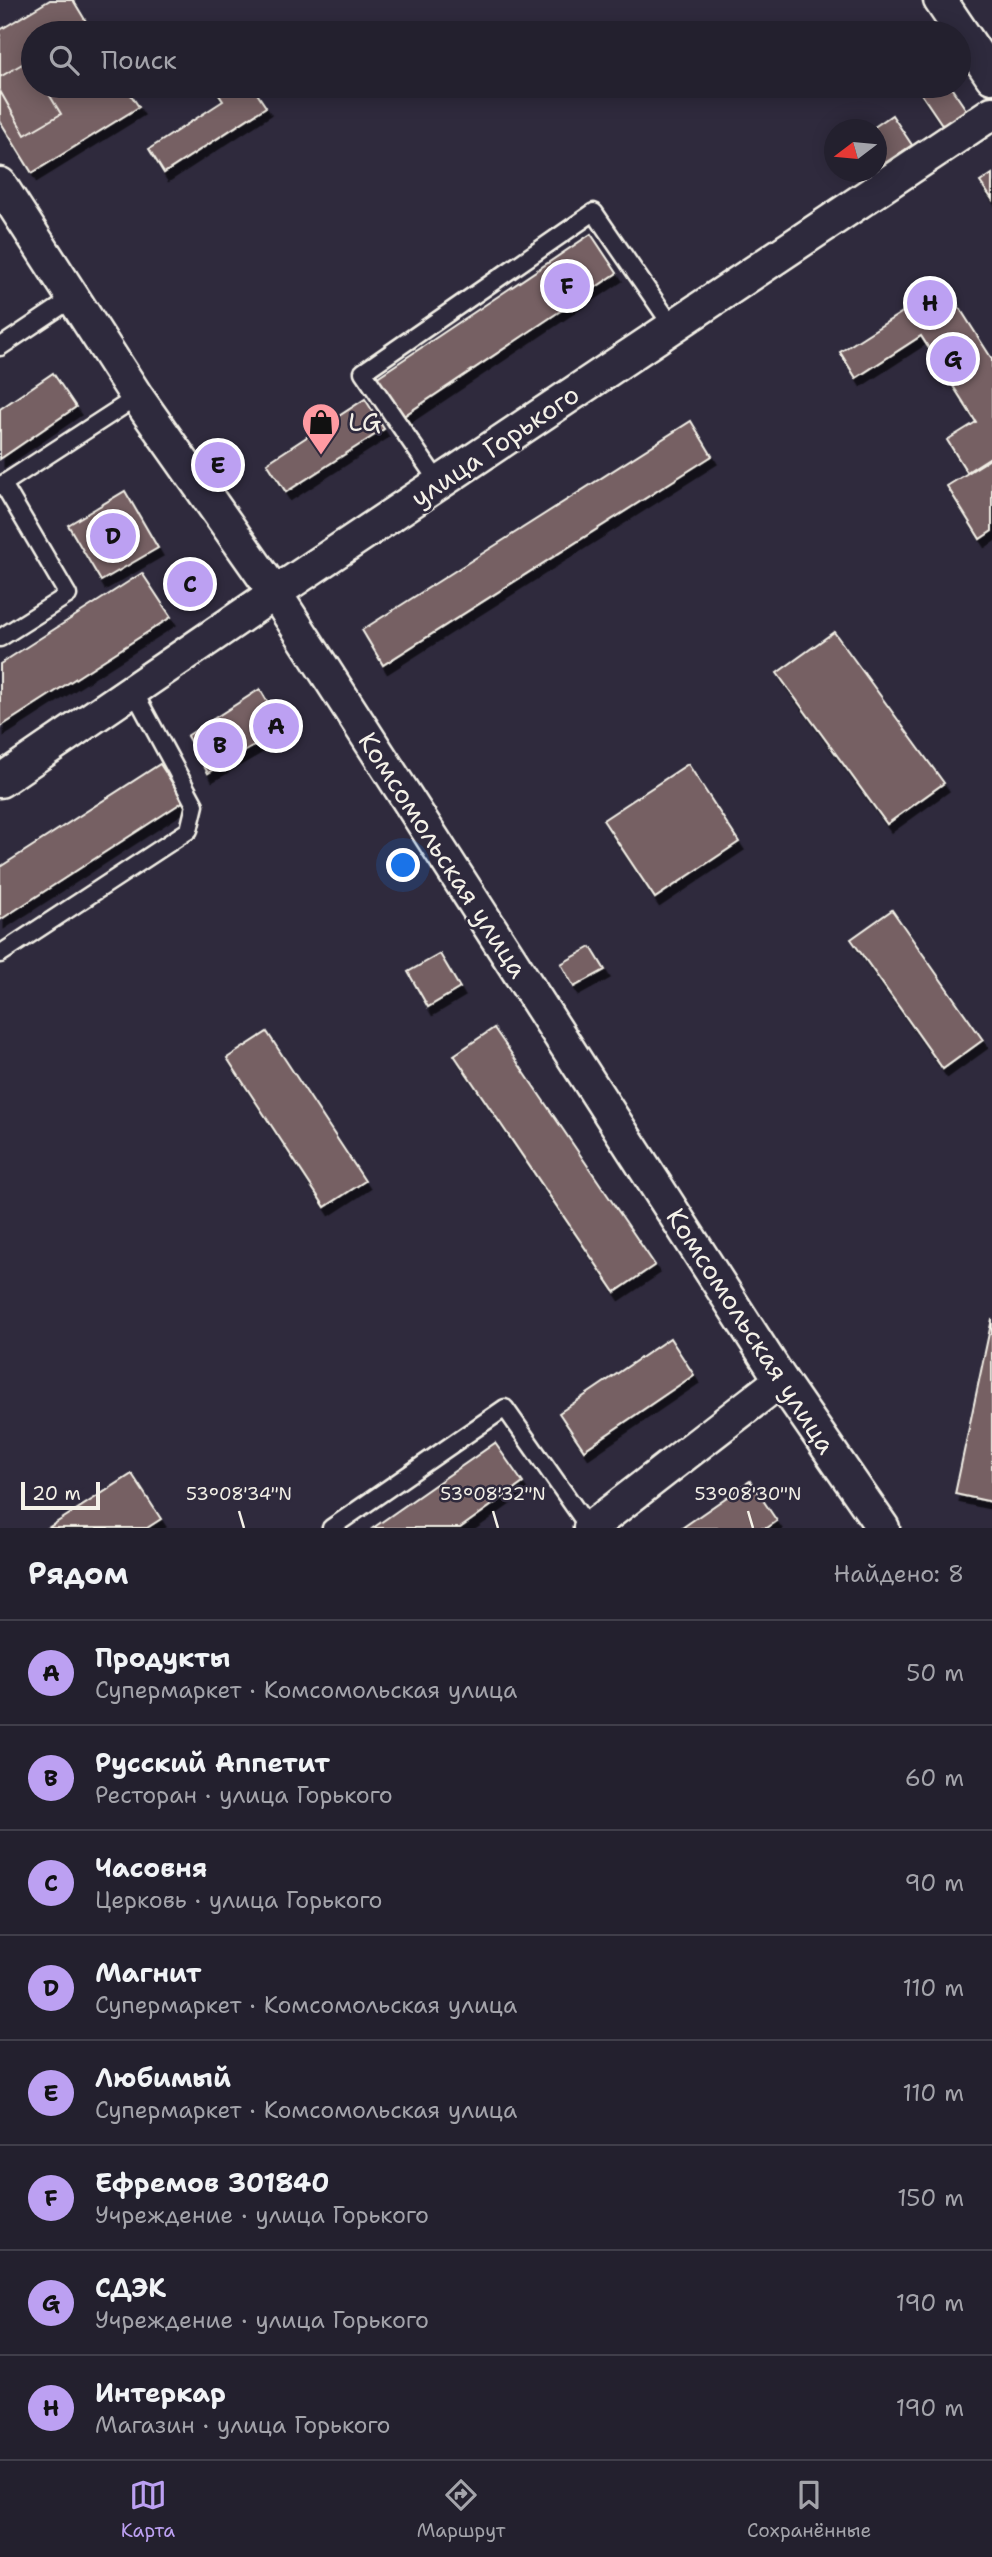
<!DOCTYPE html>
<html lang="ru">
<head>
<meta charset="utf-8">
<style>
	:root { --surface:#23202e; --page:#2f2d3a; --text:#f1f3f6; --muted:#a3a3aa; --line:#403e4a; --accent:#bca0f2 }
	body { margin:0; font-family:"Shantell Sans",sans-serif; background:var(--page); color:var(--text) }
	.compass { position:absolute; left:824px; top:119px; width:63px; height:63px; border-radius:50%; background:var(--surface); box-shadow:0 4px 18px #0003; rotate:254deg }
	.scale { position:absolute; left:21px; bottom:18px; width:79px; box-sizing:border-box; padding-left:7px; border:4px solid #f4f1e8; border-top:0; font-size:19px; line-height:24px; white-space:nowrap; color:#f4f1e8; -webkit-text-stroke:5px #2f2a3d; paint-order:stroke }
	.you { position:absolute; left:404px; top:866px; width:24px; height:24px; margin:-18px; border:5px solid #fff; border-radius:50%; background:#1a73e8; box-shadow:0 0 0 10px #1a73e833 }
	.badge { display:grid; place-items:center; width:46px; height:46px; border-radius:50%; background:var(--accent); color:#111; font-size:23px; font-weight:700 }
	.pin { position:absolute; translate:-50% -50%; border:4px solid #fff; box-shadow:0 2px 7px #0006 }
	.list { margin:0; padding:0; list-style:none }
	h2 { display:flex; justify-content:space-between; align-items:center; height:91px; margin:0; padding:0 28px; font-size:30px }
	h2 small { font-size:23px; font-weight:400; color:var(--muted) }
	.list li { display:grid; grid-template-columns:46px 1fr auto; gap:21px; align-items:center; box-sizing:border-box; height:105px; padding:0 28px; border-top:2px solid var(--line) }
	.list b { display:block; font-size:26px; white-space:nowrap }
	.list p { margin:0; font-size:23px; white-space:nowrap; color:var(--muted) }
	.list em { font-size:23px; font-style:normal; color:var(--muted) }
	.icon { flex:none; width:38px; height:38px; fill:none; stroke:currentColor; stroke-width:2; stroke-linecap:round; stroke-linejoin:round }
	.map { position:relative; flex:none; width:992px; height:1528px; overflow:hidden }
	.search { position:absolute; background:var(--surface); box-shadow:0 4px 18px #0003; left:21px; right:21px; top:21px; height:77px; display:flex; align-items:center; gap:18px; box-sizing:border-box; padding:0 24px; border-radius:38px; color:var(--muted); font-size:26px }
	.sheet { height:931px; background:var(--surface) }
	nav { display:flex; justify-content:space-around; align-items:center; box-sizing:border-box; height:98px; border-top:2px solid var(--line); background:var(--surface); font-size:19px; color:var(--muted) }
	nav a { display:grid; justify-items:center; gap:4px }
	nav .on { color:var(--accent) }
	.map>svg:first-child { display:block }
	.building { fill:#766064; stroke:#f4f1e8; stroke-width:2; filter:url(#shadow) }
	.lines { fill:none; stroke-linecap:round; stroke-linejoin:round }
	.service-casing { stroke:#f4f1e8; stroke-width:21 }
	.minor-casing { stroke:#f4f1e8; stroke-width:37 }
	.service { stroke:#2f2a3d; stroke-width:16 }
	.minor { stroke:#2f2a3d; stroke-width:32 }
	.ticks { fill:none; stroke:#f4f1e8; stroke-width:2.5 }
	.labels { text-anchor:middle; stroke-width:5; stroke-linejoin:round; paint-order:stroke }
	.poi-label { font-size:26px; fill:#f4f1e8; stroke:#2f2a3d; text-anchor:start }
	.street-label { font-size:26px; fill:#f4f1e8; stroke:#2f2a3d }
	.ticks-label { font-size:18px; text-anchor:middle; fill:#f4f1e8; stroke:#2f2a3d; stroke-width:5; stroke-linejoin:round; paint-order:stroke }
</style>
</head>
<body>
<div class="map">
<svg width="992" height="1528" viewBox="0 0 992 1528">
	<defs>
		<filter id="shadow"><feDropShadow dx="4.5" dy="8" stdDeviation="0" flood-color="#0009"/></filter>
	</defs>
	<rect width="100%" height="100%" fill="#2f2a3d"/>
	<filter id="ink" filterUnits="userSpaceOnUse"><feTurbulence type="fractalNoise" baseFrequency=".0143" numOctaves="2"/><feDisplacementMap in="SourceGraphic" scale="14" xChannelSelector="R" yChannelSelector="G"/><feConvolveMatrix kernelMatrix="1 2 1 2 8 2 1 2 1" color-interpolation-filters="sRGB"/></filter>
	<g filter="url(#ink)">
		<g class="building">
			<polygon points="50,0 73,0 93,33 33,33 33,86 125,86 139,107 32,173 0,121 0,30"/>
			<polygon points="29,60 33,67 33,86 44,86 61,114 25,135 0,91 0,77"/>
			<polygon points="213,86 252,86 266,107 164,173 149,149 223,101"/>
			<polygon points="916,86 950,86 967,111 943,126"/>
			<polygon points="892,115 912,145 879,167 876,164 876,130 870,130"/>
			<polygon points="992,174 992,199 980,182"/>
			<polygon points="591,234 617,273 399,419 373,380"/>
			<polygon points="945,285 992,359 992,456 967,472 947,440 976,422 921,336 856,378 840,352"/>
			<polygon points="53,373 76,407 0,459 0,409"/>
			<polygon points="365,399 384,429 286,492 267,463"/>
			<polygon points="691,421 712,456 383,665 362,630"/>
			<polygon points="225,446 236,467 216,478 204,457"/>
			<polygon points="992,458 992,531 980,539 947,486"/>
			<polygon points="125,491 158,548 101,581 68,525"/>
			<polygon points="142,573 171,617 0,727 0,664"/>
			<polygon points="834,632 944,783 887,824 777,673"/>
			<polygon points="260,689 283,729 208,773 187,736"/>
			<polygon points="160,764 184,801 0,920 0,867"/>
			<polygon points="688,764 739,842 655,898 603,820"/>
			<polygon points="892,910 983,1040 943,1069 851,939"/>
			<polygon points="591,947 605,970 574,987 561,964"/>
			<polygon points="440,954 460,988 428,1007 408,972"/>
			<polygon points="494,1028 655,1265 615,1292 454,1055"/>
			<polygon points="267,1032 365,1181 325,1207 227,1058"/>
			<polygon points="992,1319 992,1502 955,1494"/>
			<polygon points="670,1338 694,1375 584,1450 559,1413"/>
			<polygon points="495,1443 523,1483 460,1528 373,1528"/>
			<polygon points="132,1474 161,1519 147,1528 48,1528"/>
			<polygon points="750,1481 777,1521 767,1528 682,1528"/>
		</g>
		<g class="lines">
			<g class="service-casing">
				<g id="service">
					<polyline points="0,347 73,298"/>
					<polyline points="439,483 363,372 594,212 673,327"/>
					<polyline points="0,486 137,397"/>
					<polyline points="0,638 68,595 3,484"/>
					<polyline points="0,954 189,830 195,805 133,690"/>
					<polyline points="331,1528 505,1408 589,1528"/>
				</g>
			</g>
			<g class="minor-casing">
				<g id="minor">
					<polyline points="940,0 992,77"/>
					<polyline points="0,184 137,397 275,593 781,1380 883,1528"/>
					<polyline points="0,781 275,593 992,113"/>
					<polyline points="590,1528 781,1380"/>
				</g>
			</g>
			<use href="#service" class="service"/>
			<use href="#minor" class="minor"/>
		</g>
	</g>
	<path class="ticks" d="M239,1511l5,17M493,1511l5,17M748,1511l5,17"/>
	<defs>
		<g id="shop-pin" transform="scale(2.0125)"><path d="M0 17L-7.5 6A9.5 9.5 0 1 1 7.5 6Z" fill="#ff9aa2" stroke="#2f2a3d"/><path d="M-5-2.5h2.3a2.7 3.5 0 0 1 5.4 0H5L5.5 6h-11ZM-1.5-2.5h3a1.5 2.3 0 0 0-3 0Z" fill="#111"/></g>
	</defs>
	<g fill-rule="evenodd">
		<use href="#shop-pin" x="321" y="422"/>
	</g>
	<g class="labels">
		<g class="poi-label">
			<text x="348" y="431">LG</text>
		</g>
		<g class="street-label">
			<text transform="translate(495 446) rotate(-34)" y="9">улица Горького</text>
			<text transform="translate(443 855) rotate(57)" y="9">Комсомольская улица</text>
			<text transform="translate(751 1331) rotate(57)" y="9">Комсомольская улица</text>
		</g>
	</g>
	<g class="ticks-label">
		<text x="239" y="1500">53°08'34"N</text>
		<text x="493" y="1500">53°08'32"N</text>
		<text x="748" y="1500">53°08'30"N</text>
	</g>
</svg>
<svg class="compass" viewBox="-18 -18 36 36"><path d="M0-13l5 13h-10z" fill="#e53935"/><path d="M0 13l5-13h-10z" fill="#a3a3aa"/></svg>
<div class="scale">20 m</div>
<div class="you"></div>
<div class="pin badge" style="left:276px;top:726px">A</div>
<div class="pin badge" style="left:220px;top:745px">B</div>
<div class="pin badge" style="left:190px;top:584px">C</div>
<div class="pin badge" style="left:113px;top:536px">D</div>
<div class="pin badge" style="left:218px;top:465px">E</div>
<div class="pin badge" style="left:567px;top:286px">F</div>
<div class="pin badge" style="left:953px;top:359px">G</div>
<div class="pin badge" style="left:930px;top:303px">H</div>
<div class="search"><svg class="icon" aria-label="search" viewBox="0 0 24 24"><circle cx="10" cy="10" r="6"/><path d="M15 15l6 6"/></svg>Поиск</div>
</div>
<section class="sheet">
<h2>Рядом<small>Найдено: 8</small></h2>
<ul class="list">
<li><span class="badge">A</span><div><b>Продукты</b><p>Супермаркет · Комсомольская улица</p></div><em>50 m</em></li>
<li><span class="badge">B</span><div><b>Русский Аппетит</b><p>Ресторан · улица Горького</p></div><em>60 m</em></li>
<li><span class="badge">C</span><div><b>Часовня</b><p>Церковь · улица Горького</p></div><em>90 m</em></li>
<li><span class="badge">D</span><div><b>Магнит</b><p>Супермаркет · Комсомольская улица</p></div><em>110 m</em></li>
<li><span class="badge">E</span><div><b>Любимый</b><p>Супермаркет · Комсомольская улица</p></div><em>110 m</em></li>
<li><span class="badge">F</span><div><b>Ефремов 301840</b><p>Учреждение · улица Горького</p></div><em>150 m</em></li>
<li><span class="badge">G</span><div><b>СДЭК</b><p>Учреждение · улица Горького</p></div><em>190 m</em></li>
<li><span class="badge">H</span><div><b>Интеркар</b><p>Магазин · улица Горького</p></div><em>190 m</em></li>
</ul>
</section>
<nav>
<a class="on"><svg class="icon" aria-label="map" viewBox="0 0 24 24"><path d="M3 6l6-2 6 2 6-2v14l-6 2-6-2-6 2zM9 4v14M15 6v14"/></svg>Карта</a>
<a><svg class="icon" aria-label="directions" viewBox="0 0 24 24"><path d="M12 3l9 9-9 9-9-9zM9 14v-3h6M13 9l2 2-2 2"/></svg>Маршрут</a>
<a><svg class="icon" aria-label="saved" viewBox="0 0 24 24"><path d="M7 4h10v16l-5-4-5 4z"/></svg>Сохранённые</a>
</nav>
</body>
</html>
